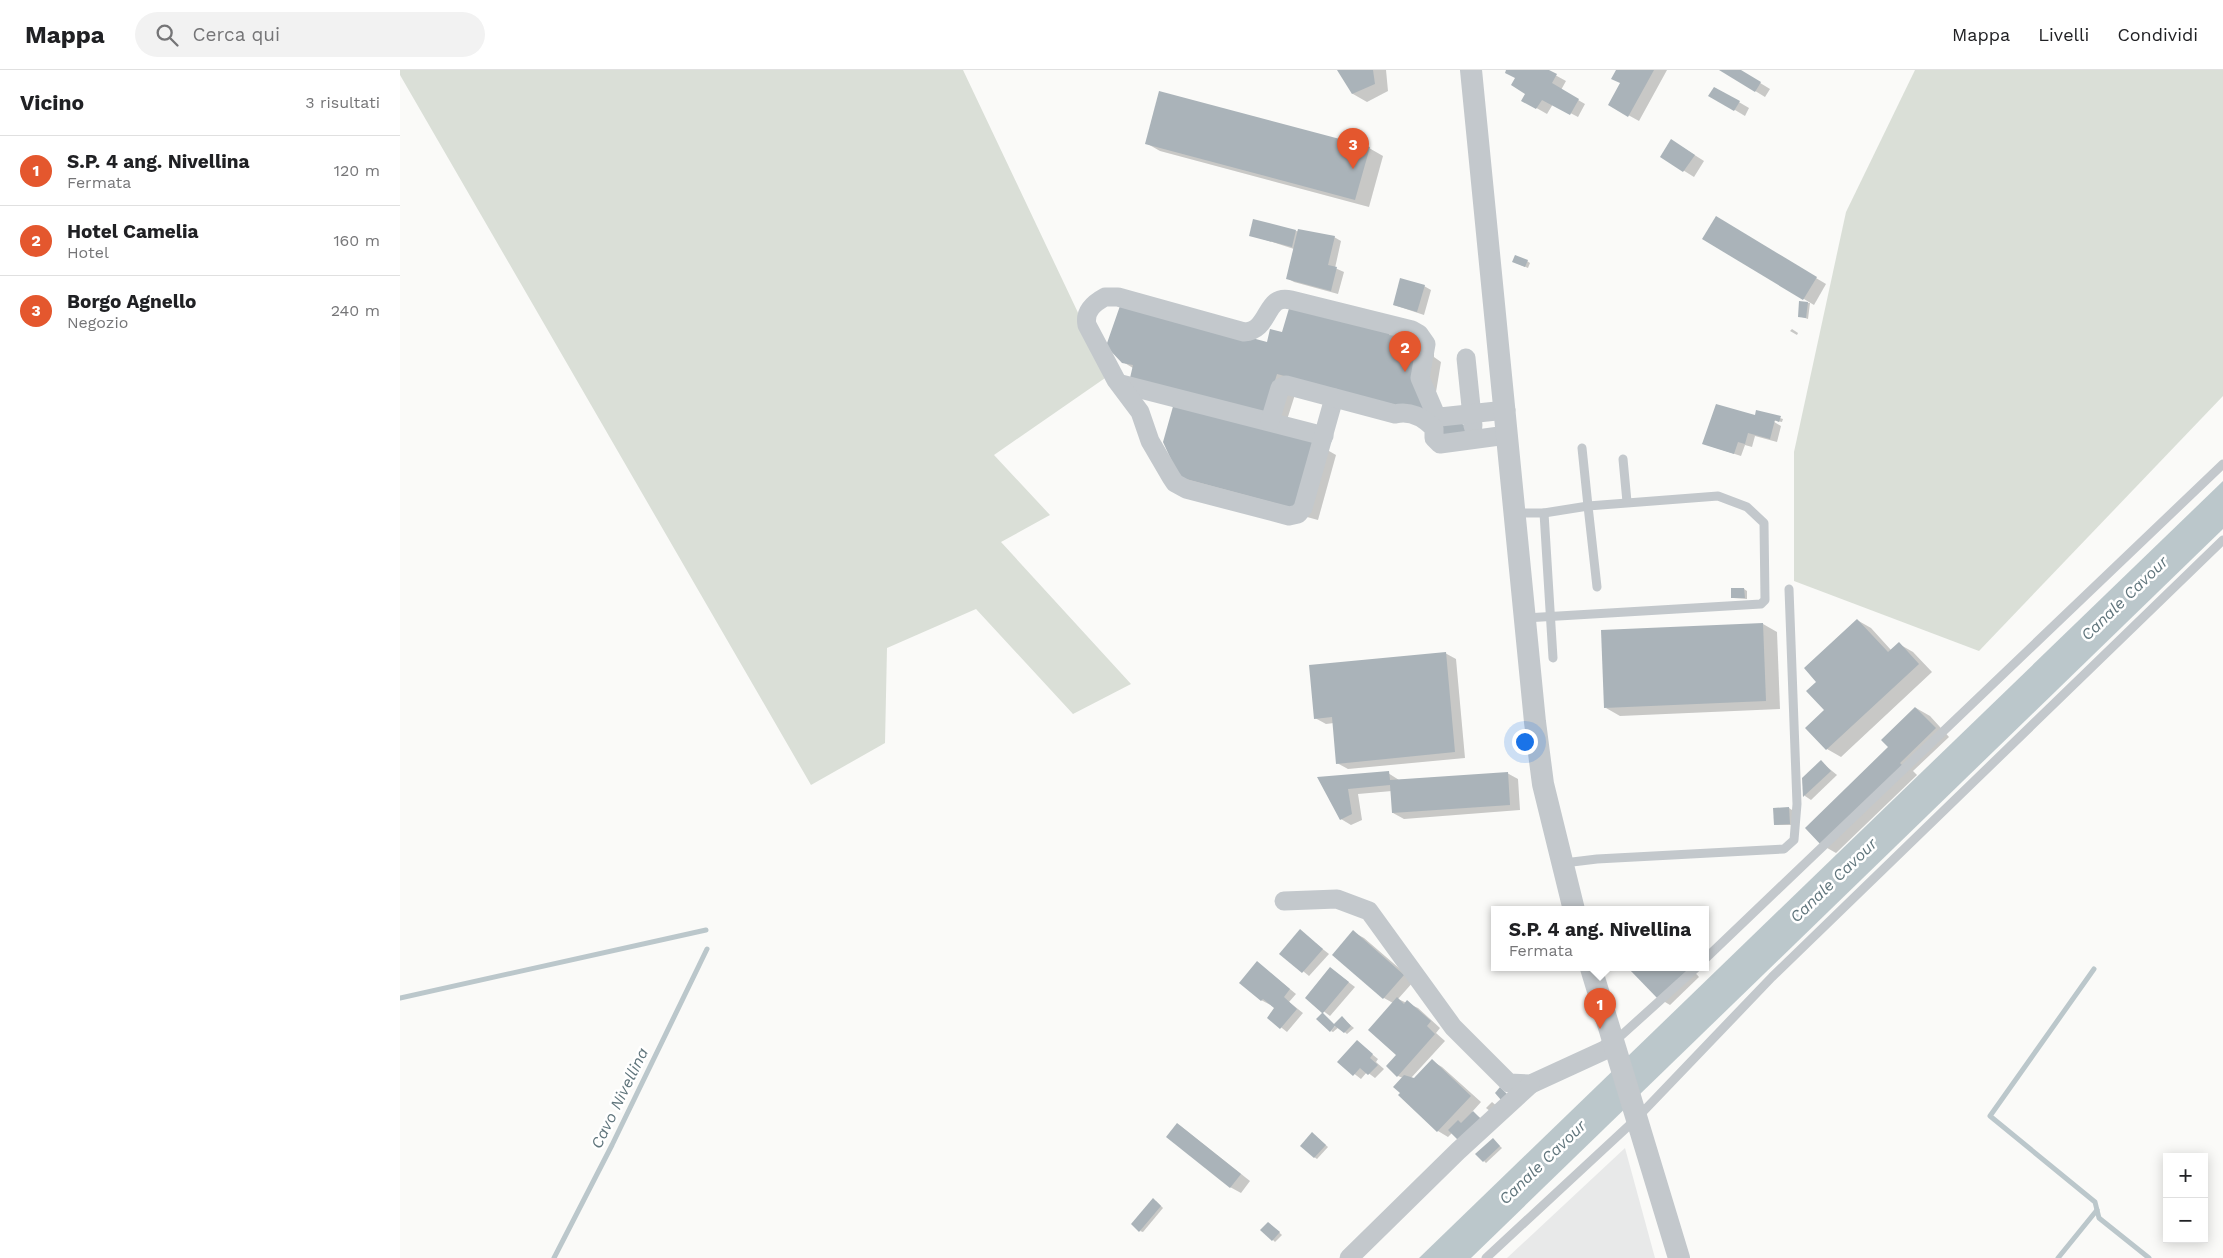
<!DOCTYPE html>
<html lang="it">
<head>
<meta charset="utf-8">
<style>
	:root { --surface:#fff; --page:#f2f2f2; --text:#202124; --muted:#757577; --line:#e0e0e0; --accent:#e4572e }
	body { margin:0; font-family:"Work Sans",sans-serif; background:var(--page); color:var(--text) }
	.controls { position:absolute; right:15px; bottom:15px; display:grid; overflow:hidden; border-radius:0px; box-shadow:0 2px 12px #0003 }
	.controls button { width:45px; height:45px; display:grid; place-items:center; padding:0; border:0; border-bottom:1px solid var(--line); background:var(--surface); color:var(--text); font:25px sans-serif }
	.you { position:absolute; left:1124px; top:671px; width:18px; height:18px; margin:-12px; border:4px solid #fff; border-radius:50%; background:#1a73e8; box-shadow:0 0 0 8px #1a73e833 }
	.badge { display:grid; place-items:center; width:32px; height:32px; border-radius:50%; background:var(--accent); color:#fff; font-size:16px; font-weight:700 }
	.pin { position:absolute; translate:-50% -41px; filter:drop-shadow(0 1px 2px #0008) }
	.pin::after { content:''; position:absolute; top:26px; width:18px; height:15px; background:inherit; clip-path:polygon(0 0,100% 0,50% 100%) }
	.popup { position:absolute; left:1091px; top:836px; width:218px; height:65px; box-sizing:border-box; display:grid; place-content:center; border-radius:0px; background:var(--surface); filter:drop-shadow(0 1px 4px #0005); font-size:16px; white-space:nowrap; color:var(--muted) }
	.popup b { font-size:19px; color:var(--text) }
	.popup::after { content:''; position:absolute; left:50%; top:100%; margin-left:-10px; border:10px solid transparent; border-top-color:var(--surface) }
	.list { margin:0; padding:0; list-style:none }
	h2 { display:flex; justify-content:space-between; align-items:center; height:65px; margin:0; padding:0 20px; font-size:21px }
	h2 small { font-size:16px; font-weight:400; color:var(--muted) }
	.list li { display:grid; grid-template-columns:32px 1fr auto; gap:15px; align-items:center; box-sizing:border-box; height:70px; padding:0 20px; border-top:1px solid var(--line) }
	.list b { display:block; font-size:19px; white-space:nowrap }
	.list p { margin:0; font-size:16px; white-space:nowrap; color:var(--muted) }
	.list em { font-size:16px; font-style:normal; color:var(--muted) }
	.icon { flex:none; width:28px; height:28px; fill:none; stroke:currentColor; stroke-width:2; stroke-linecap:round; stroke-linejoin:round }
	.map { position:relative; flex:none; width:1823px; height:1188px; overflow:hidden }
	header { display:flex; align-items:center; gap:30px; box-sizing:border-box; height:70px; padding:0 25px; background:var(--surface); border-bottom:1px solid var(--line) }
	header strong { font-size:24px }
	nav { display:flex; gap:28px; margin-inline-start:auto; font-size:18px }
	.search { width:350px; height:45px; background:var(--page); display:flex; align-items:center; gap:12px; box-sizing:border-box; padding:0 18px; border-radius:28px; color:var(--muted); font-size:19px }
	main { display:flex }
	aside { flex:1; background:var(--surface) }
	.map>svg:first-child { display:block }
	.built { fill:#e8e9e9 }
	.green { fill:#dadfd7 }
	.water { fill:#bbc7cb }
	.shadow { fill:#0003 }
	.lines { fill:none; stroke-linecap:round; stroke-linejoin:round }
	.stream { stroke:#bbc7cb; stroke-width:5 }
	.building { fill:#aab3b9 }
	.service { stroke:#c3c8cc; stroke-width:9 }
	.minor { stroke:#c3c8cc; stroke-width:19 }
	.tertiary { stroke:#c3c8cc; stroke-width:22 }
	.labels { text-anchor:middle; stroke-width:5; stroke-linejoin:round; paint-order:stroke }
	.water-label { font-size:16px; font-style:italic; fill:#60757c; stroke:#fff }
</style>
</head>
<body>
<header>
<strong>Mappa</strong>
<div class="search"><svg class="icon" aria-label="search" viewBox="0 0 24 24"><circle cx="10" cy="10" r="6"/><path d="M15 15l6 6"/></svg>Cerca qui</div>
<nav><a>Mappa</a><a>Livelli</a><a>Condividi</a></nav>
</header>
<main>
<aside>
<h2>Vicino<small>3 risultati</small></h2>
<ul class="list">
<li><span class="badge">1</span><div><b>S.P. 4 ang. Nivellina</b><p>Fermata</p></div><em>120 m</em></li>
<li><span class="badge">2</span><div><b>Hotel Camelia</b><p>Hotel</p></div><em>160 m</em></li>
<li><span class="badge">3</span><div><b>Borgo Agnello</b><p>Negozio</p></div><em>240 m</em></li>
</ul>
</aside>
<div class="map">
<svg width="1823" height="1188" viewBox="0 0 1823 1188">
	<rect width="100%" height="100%" fill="#fafaf8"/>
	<polygon class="built" points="1225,1078 1255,1188 1107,1188"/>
	<g class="green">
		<polygon points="0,0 563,0 708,306 594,385 650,445 601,472 731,614 673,644 576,539 487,578 485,673 411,715 0,5"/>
		<polygon points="1515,0 1823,0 1823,326 1579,581 1394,511 1394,382 1446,142"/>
	</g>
	<polygon class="water" points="1823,411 1823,459 1071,1188 1019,1188"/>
	<g class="shadow">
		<polygon points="938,0 986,0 988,21 967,32 953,24"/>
		<polygon points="1107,0 1146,0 1166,11 1161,20 1185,34 1178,47 1153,34 1147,44 1133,36 1116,8"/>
		<polygon points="1217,0 1267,0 1239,51 1210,35 1222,13"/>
		<polygon points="1321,0 1339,0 1370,19 1365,27"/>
		<polygon points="1315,18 1349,38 1345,46 1310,25"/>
		<polygon points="746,73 969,78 983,86 969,137 760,81"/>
		<polygon points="1282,77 1304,91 1294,107 1262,87"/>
		<polygon points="1316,148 1426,214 1414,235 1303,169"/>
		<polygon points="896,161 934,167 941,171 935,198 944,202 938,224 894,212 887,208 894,179 850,165"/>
		<polygon points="1127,191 1130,193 1128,198 1116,193"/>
		<polygon points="1024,216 1031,220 1024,245 994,235"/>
		<polygon points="1401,232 1410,233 1408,249 1399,246"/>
		<polygon points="891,236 1013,270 1034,282 1034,287 1041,292 1036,322 1044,356 898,315 886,353 733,298 723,292 868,273 883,264"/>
		<polygon points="1392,259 1398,263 1397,265 1390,261"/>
		<polygon points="1316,336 1362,349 1356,345 1357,341 1383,349 1382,352 1371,350 1381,356 1377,372 1355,366 1352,377 1345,375 1341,386 1304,374"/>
		<polygon points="915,373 936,385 918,450 801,418 780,406"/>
		<polygon points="1344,519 1347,521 1347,529 1333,528"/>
		<polygon points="1457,550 1471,558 1491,580 1499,574 1513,582 1532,602 1441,687 1427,679 1426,640 1418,612"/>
		<polygon points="1363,554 1377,562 1380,639 1220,646 1206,638"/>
		<polygon points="1045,583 1056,589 1065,688 948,699 937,693 934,653 926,654 915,648"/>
		<polygon points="1516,638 1530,646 1549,667 1513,701 1517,705 1436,783 1422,775"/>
		<polygon points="1421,692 1437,705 1411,730 1405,726 1403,708"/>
		<polygon points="988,703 999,710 1107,703 1118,709 1120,740 1004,749 993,743 992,721 958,724 962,750 951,755 941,749 919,709"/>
		<polygon points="1389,738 1392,740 1392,755 1375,755"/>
		<polygon points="900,861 929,884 909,906 881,883"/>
		<polygon points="953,862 964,868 1014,911 998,929 1018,938 1040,958 1036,963 1045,971 1011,1008 1015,1009 1032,991 1042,997 1081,1032 1072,1042 1087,1053 1052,1063 1048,1067 1038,1061 1000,1025 1003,1008 998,1006 993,933 984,928"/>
		<polygon points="858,893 896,924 889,932 903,943 887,962 868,947 876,938 861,930"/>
		<polygon points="1230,898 1291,898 1299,907 1270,935 1260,929"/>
		<polygon points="931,899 955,917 930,946 906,928"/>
		<polygon points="942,948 954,958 947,964 939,957 933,962 931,961"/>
		<polygon points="957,972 978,989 976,992 984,999 975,1008 967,1002 961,1009 939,992"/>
		<polygon points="1092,1032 1098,1037 1090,1041 1086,1038"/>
		<polygon points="778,1054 850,1111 841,1123 830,1117"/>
		<polygon points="913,1064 928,1077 917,1089 914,1087"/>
		<polygon points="1093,1070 1102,1078 1086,1093 1084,1091"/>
		<polygon points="756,1131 763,1138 743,1162 740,1161"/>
		<polygon points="871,1155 882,1165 875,1172 873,1170"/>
	</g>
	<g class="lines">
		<g class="stream">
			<polyline points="1694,899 1590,1046 1695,1132 1699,1148 1749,1188"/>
			<polyline points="0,928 306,860"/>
			<polyline points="154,1188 212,1075 307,879"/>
			<polyline points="1658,1188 1697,1140"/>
		</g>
	</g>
	<g class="building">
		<polygon points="937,0 973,0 975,14 952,24"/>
		<polygon points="1106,0 1149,0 1157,4 1152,13 1179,29 1170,45 1142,30 1136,39 1121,31 1125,24 1111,15 1115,8 1105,3"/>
		<polygon points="1216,0 1254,0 1228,47 1208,35 1220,13 1211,9"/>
		<polygon points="1319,0 1341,0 1361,12 1355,22"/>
		<polygon points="1314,17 1340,31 1334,41 1308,26"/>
		<polygon points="759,21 970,77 955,130 745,74"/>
		<polygon points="1271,69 1295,85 1283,102 1260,87"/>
		<polygon points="1316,146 1417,207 1403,230 1302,169"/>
		<polygon points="853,149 896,160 892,177 849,166"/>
		<polygon points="898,159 935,166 928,195 937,197 931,221 886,209"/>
		<polygon points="1115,185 1128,190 1125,197 1112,192"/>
		<polygon points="1000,208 1025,215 1017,242 993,235"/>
		<polygon points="1399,231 1408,232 1406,248 1398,247"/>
		<polygon points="721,233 867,272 870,259 882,262 890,235 990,258 989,265 1014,269 1013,274 1017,275 1029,344 877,304 865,342 730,308 733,295 722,293 706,276"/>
		<polygon points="774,333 915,372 897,439 779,407 763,372"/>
		<polygon points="1316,334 1355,345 1356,340 1381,346 1379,352 1375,350 1370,369 1348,363 1345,374 1338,372 1334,384 1302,374"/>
		<polygon points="1028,345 1061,353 1065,356 1066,363 1045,367"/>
		<polygon points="1331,518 1344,518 1345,528 1331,528"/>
		<polygon points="1457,549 1488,582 1499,572 1519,594 1426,680 1405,658 1424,640 1406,621 1416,612 1404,598"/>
		<polygon points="1363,553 1366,631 1204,638 1201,560"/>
		<polygon points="1046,582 1055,682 936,694 932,647 914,649 909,595"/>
		<polygon points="1515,637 1536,658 1500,693 1504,697 1422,776 1405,758 1488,677 1481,670"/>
		<polygon points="1421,690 1431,701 1403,727 1402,708"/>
		<polygon points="989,701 990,710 1108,702 1110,735 992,743 990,715 948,719 952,744 940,750 917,707"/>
		<polygon points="1389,737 1390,754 1374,755 1373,738"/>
		<polygon points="900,859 923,879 902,903 879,884"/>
		<polygon points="953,860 1004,905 983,929 932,885"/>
		<polygon points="857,891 890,919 884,927 897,939 880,959 867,948 874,938 863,929 861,931 839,913"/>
		<polygon points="930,897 949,912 923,943 934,954 942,946 951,956 944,963 935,956 930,962 916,949 922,943 905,928"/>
		<polygon points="1228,898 1288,898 1290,900 1259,930"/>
		<polygon points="997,927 1004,934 1007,930 1031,951 1027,956 1035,964 997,1007 986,996 996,985 968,960"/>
		<polygon points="957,970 973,984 970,988 978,995 968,1005 960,998 953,1006 937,992"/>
		<polygon points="1032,989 1071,1026 1037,1062 998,1025 1000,1023 993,1017 1004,1005 1014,1008"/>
		<polygon points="1100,1017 1107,1024 1101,1030 1095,1023"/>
		<polygon points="1073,1041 1081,1049 1059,1071 1048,1060 1058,1050 1061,1053"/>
		<polygon points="777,1053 841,1104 830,1118 766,1067"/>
		<polygon points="912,1062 926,1075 914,1088 900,1076"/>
		<polygon points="1093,1068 1100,1076 1083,1092 1075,1084"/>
		<polygon points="753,1128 761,1136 739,1162 731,1154"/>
		<polygon points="868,1152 880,1162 872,1171 860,1160"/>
	</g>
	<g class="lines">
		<g class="service">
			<polyline points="1223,389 1227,432"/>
			<polyline points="1115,443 1144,443 1153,588"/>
			<polyline points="1144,443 1188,436 1182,378"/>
			<polyline points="1125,548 1361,534 1365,530 1364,453 1347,437 1318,426 1188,436 1197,517"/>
			<polyline points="1164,793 1197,789 1384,779 1394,770 1397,734 1389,519"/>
			<polyline points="1305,889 1823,394"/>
			<polyline points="1214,972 1296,898"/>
			<polyline points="1086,1188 1236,1049 1372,907 1823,470"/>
		</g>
		<g class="minor">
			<polyline points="1066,288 1073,356"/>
			<polyline points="721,314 924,366"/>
			<path d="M934,328l-31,110 -5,6 -9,2 -103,-27 -11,-6 -4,-6 -21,-36 -10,-29 -24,-32 -29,-55c-3,-14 7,-22 18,-28h13l126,35c27,-1 20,-39 47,-32l121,30 7,4 7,10 -6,34 15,35 5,4 66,-7"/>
			<path d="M870,351l10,-33 6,-3 109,29c15,-4 29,4 39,14v10l6,6 67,-9"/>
			<polyline points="884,831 937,829 969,841 1053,957 1109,1013 1131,1014 1205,980 1214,972"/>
			<polyline points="949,1188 1058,1081 1131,1014"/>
		</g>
		<g class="tertiary">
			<polyline points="1071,0 1135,652 1143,714 1174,840"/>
			<polyline points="1191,898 1279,1188"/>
		</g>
	</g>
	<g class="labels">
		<g class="water-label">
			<text transform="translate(1724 528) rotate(-44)" y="6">Canale Cavour</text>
			<text transform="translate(1433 810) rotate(-44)" y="6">Canale Cavour</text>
			<text transform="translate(219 1028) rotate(-64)" y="6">Cavo Nivellina</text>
			<text transform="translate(1142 1092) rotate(-44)" y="6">Canale Cavour</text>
		</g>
	</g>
</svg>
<div class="controls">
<button>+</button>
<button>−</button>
</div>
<div class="you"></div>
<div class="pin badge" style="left:1200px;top:959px">1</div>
<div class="popup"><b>S.P. 4 ang. Nivellina</b>Fermata</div>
<div class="pin badge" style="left:1005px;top:302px">2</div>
<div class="pin badge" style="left:953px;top:99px">3</div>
</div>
</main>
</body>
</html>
